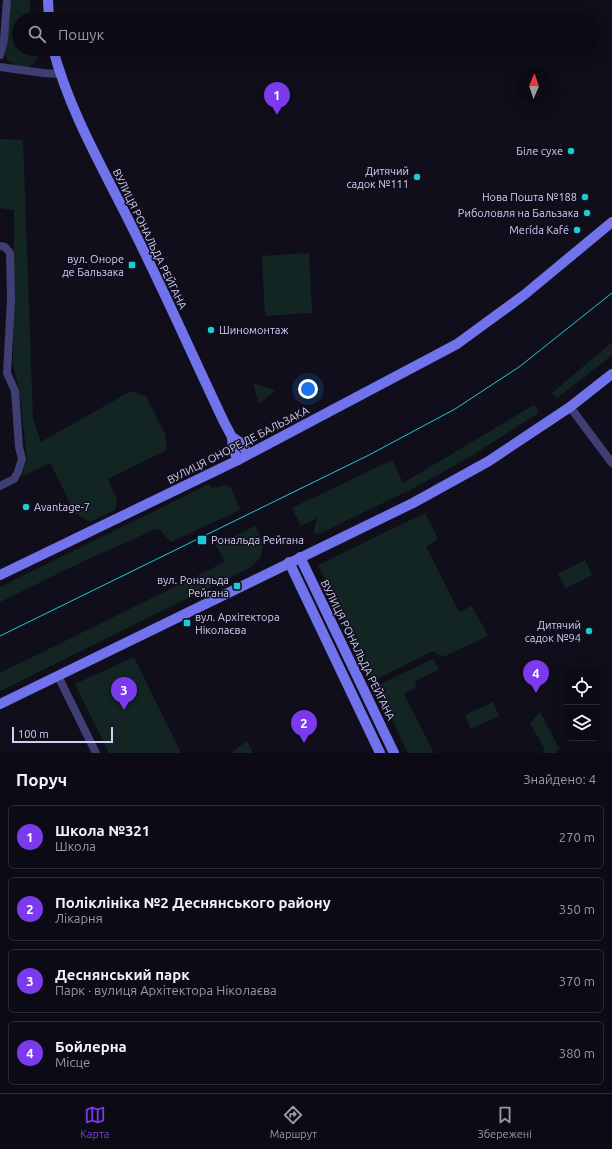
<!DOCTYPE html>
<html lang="uk">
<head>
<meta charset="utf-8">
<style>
	:root { --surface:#0c0a14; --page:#15131d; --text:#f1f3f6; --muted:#9a9aa0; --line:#2c2b34; --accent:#7c3aed }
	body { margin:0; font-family:Ubuntu,sans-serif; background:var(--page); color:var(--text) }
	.controls { position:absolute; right:12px; bottom:12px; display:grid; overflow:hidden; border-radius:6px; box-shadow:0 4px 16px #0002 }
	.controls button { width:36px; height:36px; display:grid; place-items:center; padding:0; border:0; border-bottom:1px solid var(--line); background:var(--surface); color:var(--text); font:20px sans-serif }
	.compass { position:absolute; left:516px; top:68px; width:36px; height:36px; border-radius:50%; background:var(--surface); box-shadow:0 4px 16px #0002; rotate:2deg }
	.scale { position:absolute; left:12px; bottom:10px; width:101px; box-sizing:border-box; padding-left:4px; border:2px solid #d2cef9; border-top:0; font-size:11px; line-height:14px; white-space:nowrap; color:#d2cef9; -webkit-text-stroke:3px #100e1b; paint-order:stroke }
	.you { position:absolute; left:308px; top:389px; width:14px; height:14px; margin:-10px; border:3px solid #fff; border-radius:50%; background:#1a73e8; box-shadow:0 0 0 6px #1a73e833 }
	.badge { display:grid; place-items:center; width:26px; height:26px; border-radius:50%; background:var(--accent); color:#fff; font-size:13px; font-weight:700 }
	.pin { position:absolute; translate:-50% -33px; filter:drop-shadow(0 1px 2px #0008) }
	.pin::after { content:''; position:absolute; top:21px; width:14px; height:12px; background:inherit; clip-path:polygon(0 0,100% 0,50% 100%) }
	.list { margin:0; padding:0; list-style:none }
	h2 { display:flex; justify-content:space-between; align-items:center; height:52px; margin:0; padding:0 16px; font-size:17px }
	h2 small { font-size:13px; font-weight:400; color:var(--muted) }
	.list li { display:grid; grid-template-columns:26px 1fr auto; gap:12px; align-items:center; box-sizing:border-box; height:64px; margin:0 8px 8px; padding:0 8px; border:1px solid var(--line); border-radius:6px }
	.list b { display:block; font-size:15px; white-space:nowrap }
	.list p { margin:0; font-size:13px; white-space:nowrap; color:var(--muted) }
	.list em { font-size:13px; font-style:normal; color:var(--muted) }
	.icon { flex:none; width:22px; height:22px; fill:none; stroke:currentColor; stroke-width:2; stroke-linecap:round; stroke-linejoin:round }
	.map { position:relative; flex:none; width:612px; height:753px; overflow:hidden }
	.search { position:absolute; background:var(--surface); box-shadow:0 4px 16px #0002; left:12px; right:12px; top:12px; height:44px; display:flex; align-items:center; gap:10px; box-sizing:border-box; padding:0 14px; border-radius:22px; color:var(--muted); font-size:15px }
	.sheet { height:340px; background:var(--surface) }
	nav { display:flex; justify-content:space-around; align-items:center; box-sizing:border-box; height:56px; border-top:1px solid var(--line); background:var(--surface); font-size:11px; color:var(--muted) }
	nav a { display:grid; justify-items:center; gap:2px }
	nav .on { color:var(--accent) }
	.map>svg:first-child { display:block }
	.green { fill:#122523 }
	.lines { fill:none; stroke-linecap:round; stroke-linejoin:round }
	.street { stroke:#3f3e75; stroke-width:8 }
	.secondary { stroke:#7173ed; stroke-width:10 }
	.tram { stroke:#1ccbd7; stroke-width:1 }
	.poi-dot { fill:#1ccbd7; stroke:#100e1b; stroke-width:1.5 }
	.labels { text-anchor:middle; stroke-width:3; stroke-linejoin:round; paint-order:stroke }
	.poi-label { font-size:11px; fill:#d2cef9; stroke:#100e1b; text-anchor:end }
	.street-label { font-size:11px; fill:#d2cef9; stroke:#100e1b }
</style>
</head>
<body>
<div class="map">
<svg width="612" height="753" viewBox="0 0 612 753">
	<rect width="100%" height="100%" fill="#100e1b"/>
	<g class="green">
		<path d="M8,0h22l1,19h-12v30h16l2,10 -4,5 -6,4c-10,-2 -21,-5 -23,-17z"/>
		<polygon points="0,139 23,140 33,419 41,442 131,391 146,396 165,434 167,450 108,479 117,500 115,510 90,522 75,513 50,463 22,477 27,459 19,390 13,364 14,210 0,208"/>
		<polygon points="309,253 312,313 265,316 262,256"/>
		<polygon points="612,342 612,355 557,398 552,393"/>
		<polygon points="253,384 276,390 259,404"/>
		<polygon points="534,405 538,410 537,414 476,453 416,487 321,533 313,534 317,518 301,526 292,508 392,460 403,483"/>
		<polygon points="209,484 212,488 226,485 231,487 240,510 171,542 160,530 156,529 88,559 0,602 0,587"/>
		<polygon points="425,513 438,539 426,546 459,612 472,606 488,636 443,657 433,651 373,681 318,565"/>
		<path d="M255,526c9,17 13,27 -4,41l-251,124v-18l225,-111 -9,-17z"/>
		<polygon points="585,560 592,575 566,588 558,574"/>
		<polygon points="134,657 181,753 109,753 75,684"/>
		<polygon points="433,659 439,669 414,682 417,687 404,694 434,753 408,753 376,686"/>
		<polygon points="493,702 499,716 471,729 465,715"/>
		<polygon points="540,712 560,750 556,752 557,753 543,753 544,748 530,723"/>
		<polygon points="247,741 253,753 231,753"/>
	</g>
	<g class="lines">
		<g class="street">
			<polyline points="0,55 4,40 7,0"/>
			<polyline points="0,67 43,73 61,74"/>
			<polyline points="0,246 5,247 10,253 11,300 7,373 15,391 19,447 22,459 18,472 14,479 0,486"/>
			<polyline points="570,407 612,463"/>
			<polyline points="58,676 96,753"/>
		</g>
		<g class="secondary">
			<polyline points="48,0 49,19"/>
			<path d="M53,49c17,64 51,121 80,180 32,64 61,130 92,195l7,13 9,6 7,11"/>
			<polyline points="232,437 233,449 238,460"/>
			<polyline points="300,557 394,753"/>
			<polyline points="289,562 380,753"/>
			<polyline points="0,575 238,460 457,344 524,295 612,222"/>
			<polyline points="0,704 413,503 489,461 570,407 612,374"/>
		</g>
		<polyline class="tram" points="0,636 369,455 455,409 519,367 612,293"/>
	</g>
	<g class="poi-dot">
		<circle cx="571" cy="151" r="4"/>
		<circle cx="417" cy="177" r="4"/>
		<circle cx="585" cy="197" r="4"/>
		<circle cx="587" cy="213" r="4"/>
		<circle cx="577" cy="230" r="4"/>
		<rect x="128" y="261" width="8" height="8" rx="2"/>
		<circle cx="211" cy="330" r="4"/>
		<circle cx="26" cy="507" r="4"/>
		<rect x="197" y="535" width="10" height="10" rx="2"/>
		<rect x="233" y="582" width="8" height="8" rx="2"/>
		<rect x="183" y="619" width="8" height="8" rx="2"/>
		<circle cx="589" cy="631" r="4"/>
	</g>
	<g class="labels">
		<g class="poi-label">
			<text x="563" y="155">Біле сухе</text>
			<text x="409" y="175">Дитячий<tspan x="409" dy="13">садок №111</tspan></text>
			<text x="577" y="201">Нова Пошта №188</text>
			<text x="579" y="217">Риболовля на Бальзака</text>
			<text x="569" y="234">Merída Kafé</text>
			<text x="124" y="263">вул. Оноре<tspan x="124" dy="13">де Бальзака</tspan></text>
			<text x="219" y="334" text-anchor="start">Шиномонтаж</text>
			<text x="34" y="511" text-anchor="start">Avantage-7</text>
			<text x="211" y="544" text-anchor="start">Рональда Рейгана</text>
			<text x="229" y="584">вул. Рональда<tspan x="229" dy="13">Рейгана</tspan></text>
			<text x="195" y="621" text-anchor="start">вул. Архітектора<tspan x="195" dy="13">Ніколаєва</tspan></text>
			<text x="581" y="629">Дитячий<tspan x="581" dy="13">садок №94</tspan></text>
		</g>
		<g class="street-label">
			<text transform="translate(150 239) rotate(64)" y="4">ВУЛИЦЯ РОНАЛЬДА РЕЙГАНА</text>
			<text transform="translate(238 445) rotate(-27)" y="4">ВУЛИЦЯ ОНОРЕ ДЕ БАЛЬЗАКА</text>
			<text transform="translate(358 650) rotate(64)" y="4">ВУЛИЦЯ РОНАЛЬДА РЕЙГАНА</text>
		</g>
	</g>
</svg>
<div class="controls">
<button><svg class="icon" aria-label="locate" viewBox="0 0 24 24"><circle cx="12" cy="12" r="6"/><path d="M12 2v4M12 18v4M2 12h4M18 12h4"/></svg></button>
<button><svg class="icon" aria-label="layers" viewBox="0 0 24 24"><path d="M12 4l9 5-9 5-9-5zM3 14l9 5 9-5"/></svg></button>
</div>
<svg class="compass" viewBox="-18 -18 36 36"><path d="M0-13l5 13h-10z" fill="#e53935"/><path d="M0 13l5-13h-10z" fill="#9a9aa0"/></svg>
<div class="scale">100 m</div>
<div class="you"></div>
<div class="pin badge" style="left:277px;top:115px">1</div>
<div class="pin badge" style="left:304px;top:743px">2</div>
<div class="pin badge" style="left:124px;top:710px">3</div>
<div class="pin badge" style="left:536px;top:693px">4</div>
<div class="search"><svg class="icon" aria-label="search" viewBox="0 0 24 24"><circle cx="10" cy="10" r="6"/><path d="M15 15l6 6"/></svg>Пошук</div>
</div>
<section class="sheet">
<h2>Поруч<small>Знайдено: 4</small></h2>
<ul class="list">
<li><span class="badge">1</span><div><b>Школа №321</b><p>Школа</p></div><em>270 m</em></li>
<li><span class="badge">2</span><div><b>Поліклініка №2 Деснянського району</b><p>Лікарня</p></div><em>350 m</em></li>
<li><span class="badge">3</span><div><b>Деснянський парк</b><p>Парк · вулиця Архітектора Ніколаєва</p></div><em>370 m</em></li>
<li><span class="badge">4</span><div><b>Бойлерна</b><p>Місце</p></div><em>380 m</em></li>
</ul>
</section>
<nav>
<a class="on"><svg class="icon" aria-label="map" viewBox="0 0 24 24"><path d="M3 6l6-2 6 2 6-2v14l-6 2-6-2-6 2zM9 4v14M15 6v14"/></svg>Карта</a>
<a><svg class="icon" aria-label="directions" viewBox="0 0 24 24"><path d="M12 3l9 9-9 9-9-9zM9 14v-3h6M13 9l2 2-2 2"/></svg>Маршрут</a>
<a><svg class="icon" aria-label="saved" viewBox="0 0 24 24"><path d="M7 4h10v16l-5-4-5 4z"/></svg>Збережені</a>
</nav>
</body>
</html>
